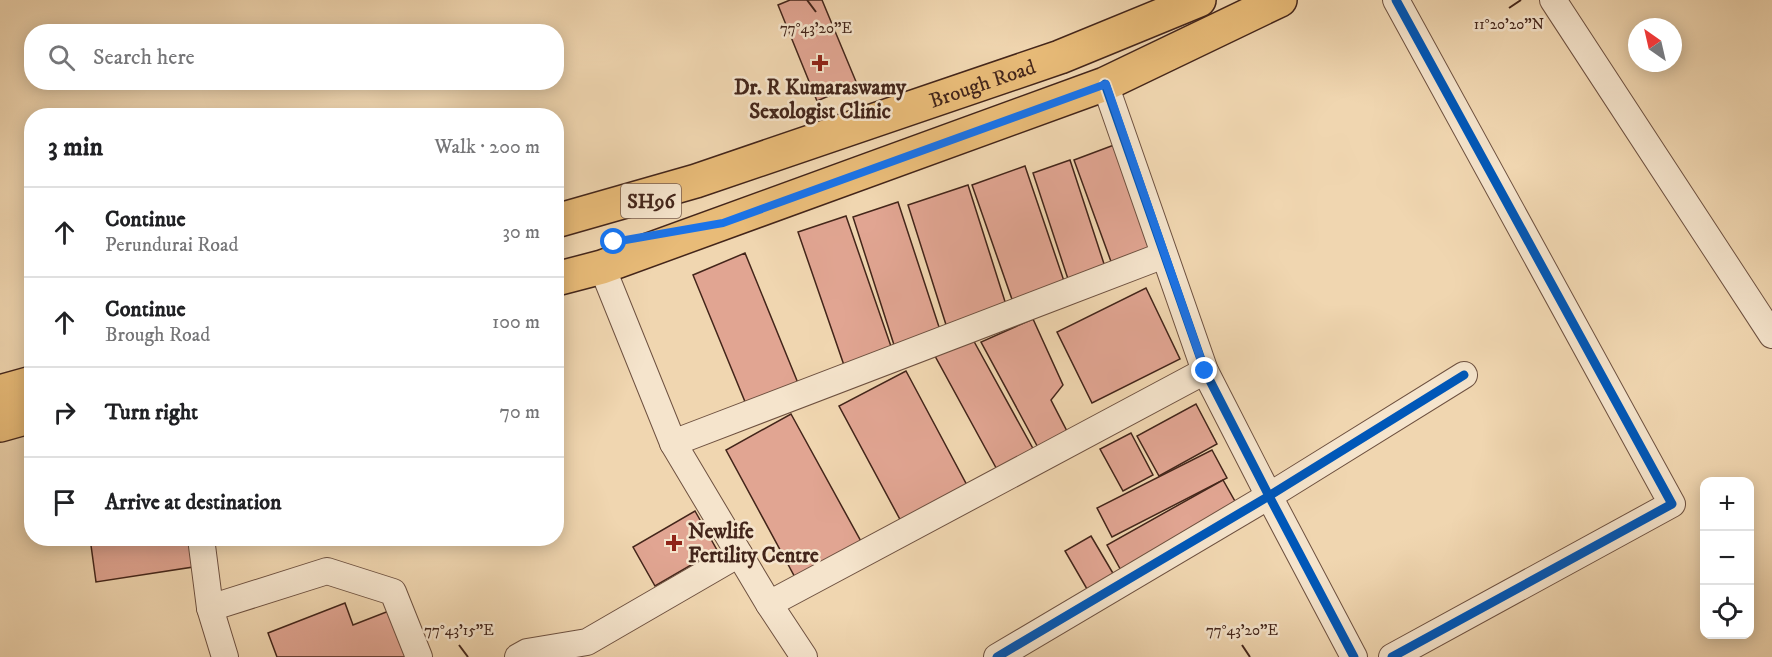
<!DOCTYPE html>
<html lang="en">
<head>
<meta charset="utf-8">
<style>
	:root { --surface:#fff; --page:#f6f6f6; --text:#202124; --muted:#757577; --line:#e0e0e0 }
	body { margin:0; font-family:"IM FELL DW Pica",serif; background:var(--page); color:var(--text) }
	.controls { position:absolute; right:18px; bottom:18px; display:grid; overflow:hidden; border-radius:12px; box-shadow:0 3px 15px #0003 }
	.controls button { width:54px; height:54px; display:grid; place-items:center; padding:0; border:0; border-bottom:2px solid var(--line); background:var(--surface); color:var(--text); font:30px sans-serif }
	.compass { position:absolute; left:1628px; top:18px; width:54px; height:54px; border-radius:50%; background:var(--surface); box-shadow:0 3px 15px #0003; rotate:326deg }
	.stop { position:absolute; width:18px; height:18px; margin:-14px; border:4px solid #1a73e8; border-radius:50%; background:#fff }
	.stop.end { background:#1a73e8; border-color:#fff; box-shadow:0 2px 6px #0008 }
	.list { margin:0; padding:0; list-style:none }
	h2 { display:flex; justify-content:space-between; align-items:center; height:78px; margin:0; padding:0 24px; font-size:26px }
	h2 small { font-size:20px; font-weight:400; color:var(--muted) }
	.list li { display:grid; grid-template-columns:39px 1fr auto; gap:18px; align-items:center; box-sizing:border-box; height:90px; padding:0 24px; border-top:2px solid var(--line) }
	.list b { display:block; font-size:22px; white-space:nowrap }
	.list p { margin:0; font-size:20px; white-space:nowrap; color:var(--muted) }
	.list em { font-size:20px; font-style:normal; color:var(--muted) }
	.icon { flex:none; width:33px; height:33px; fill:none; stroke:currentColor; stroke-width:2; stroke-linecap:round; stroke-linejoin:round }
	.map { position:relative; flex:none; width:1772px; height:657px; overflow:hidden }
	.search { position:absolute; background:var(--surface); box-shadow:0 3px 15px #0003; left:24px; top:24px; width:540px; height:66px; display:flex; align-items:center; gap:15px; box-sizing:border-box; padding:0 21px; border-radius:24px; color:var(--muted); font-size:22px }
	.panel { position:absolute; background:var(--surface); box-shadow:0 3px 15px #0003; left:24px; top:108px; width:540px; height:438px; border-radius:24px }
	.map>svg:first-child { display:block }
	.building { fill:#e1a592; stroke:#43251a; stroke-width:1.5 }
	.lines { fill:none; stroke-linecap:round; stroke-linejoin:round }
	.street-casing { stroke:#6e5140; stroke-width:28 }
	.primary-casing { stroke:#43251a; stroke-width:36 }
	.street { stroke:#f5e4cc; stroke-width:26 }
	.primary { stroke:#e8bb78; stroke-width:33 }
	.cycleway-casing { stroke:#f5e4cc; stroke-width:13 }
	.cycleway { stroke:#0057b8; stroke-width:9 }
	.route { stroke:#1a73e8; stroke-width:8 }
	.ticks { fill:none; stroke:#43251a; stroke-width:2 }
	.poi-dot { fill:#8f2418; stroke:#f5e4cc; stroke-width:2 }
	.labels { text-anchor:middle; stroke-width:5; stroke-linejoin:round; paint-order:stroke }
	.shield { fill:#f5e4cc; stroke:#785e4f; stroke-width:1.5 }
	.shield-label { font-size:20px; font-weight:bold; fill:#43251a }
	.street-label { font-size:21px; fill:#43251a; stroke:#f5e4cc }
	.poi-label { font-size:21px; font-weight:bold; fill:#43251a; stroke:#f5e4cc }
	.ticks-label { font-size:15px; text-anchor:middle; fill:#43251a; stroke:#f5e4cc; stroke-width:5; stroke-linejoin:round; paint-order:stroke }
</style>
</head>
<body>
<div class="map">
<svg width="1772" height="657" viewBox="0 0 1772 657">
	<rect width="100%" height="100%" fill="#f0d6b0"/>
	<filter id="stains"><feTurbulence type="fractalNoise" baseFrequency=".00333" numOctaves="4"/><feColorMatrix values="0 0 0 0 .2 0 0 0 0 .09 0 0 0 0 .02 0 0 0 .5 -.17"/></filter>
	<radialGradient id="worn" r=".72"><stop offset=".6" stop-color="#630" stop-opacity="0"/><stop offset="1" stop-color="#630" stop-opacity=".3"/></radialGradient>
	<g class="building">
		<polygon points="790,0 822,0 857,84 817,101 778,5"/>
		<polygon points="1114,145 1153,252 1113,267 1074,160"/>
		<polygon points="1070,160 1107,273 1070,285 1033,173"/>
		<polygon points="1025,166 1066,287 1014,305 972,185"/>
		<polygon points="968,185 1008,311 948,331 908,205"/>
		<polygon points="898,202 941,333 895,348 853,217"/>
		<polygon points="846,216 894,355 846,371 798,232"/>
		<polygon points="745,253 800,388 748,409 693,275"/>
		<polygon points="1146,288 1180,359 1092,403 1057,332"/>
		<polygon points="1033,319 1063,385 1051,400 1071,439 1041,453 981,342"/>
		<polygon points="971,336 1036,454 1000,475 935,356"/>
		<polygon points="906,371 969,489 903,525 839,406"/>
		<polygon points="1196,404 1217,444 1159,476 1137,436"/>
		<polygon points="791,414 863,545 797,581 726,450"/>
		<polygon points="1131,433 1153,475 1123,491 1100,449"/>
		<polygon points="1212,450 1227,478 1112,537 1097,508"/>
		<polygon points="1223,480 1240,510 1123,574 1107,545"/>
		<polygon points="695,511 717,550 655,586 633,547"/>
		<polygon points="1091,536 1117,580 1091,596 1065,551"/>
		<polygon points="90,538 189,538 193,567 96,582"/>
		<polygon points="345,603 353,625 394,609 412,657 277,657 268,633"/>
	</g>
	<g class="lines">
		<g class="street-casing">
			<g id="street">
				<polyline points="1553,0 1772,335"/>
				<polyline points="1105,84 1205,371 1269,496 1354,657"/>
				<polyline points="602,267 673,443 769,604 804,657"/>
				<polyline points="673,443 1164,255"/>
				<polyline points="201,538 210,608 225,657"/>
				<polyline points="769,604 1205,371"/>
				<polyline points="210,608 327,571 393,592 419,657"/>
				<polyline points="518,657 527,652 587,642 739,554"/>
				<polyline points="997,657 1269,496 1464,375"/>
				<polyline points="1392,657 1672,504 1396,0"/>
			</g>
		</g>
		<g class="primary-casing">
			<g id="primary">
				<path id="s1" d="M556,221l140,-40 364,-124 139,-57"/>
				<polyline points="556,279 602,267 1105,84 1280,0"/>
				<polyline points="0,392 32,383"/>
				<polyline points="0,425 32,416"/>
			</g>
		</g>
		<use href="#street" class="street"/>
		<use href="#primary" class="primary"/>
		<g class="cycleway-casing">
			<g id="cycleway">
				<polyline points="1105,84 1205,371 1269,496 1354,657"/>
				<polyline points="997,657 1269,496 1464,375"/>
				<polyline points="1392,657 1672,504 1396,0"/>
			</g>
		</g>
		<use href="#cycleway" class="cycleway"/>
	</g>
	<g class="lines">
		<polyline class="route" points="614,242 723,223 1106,84 1205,371"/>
	</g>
	<path class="ticks" d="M807,0l9,12M1509,8l12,-8M459,645l9,12M1242,645l8,12"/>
	<g class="poi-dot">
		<path d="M817 54h6v6h6v6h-6v6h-6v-6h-6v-6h6z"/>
		<path d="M671 534h6v6h6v6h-6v6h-6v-6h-6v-6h6z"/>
	</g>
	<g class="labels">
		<rect class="shield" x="621" y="184" width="60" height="34" rx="4.5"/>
		<g class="shield-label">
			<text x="651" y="208">SH96</text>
		</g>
		<g class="street-label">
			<text dy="7" stroke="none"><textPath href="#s1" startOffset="448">Brough Road</textPath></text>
		</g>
		<g class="poi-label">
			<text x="820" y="94">Dr. R Kumaraswamy<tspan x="820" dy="24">Sexologist Clinic</tspan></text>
			<text x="688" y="538" text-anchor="start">Newlife<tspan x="688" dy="24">Fertility Centre</tspan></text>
		</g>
	</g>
	<g class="ticks-label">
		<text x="1509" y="29">11°20'20"N</text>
		<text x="816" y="33">77°43'20"E</text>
		<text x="459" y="635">77°43'15"E</text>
		<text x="1242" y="635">77°43'20"E</text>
	</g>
	<rect width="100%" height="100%" filter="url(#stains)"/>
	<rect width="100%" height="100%" fill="url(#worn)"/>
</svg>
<div class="controls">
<button>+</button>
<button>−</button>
<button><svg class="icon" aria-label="locate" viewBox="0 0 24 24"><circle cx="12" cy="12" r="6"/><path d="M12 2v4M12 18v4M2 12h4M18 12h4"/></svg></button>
</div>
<svg class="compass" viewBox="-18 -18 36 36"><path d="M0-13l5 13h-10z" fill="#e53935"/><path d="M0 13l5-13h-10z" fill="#757577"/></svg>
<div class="stop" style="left:614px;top:242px"></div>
<div class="stop end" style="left:1205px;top:371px"></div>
<div class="search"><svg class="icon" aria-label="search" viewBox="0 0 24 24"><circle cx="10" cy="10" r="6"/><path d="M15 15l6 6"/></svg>Search here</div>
<section class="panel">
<h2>3 min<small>Walk · 200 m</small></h2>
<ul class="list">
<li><svg class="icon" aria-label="ahead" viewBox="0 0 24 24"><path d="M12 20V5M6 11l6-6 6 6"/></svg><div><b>Continue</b><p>Perundurai Road</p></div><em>30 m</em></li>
<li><svg class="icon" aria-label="ahead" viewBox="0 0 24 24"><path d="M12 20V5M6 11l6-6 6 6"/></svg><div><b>Continue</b><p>Brough Road</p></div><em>100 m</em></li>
<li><svg class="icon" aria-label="right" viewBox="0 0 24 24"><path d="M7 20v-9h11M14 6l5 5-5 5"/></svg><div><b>Turn right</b></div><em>70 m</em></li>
<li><svg class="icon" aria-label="arrive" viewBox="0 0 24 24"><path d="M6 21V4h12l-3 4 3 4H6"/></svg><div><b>Arrive at destination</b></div></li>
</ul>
</section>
</div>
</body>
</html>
